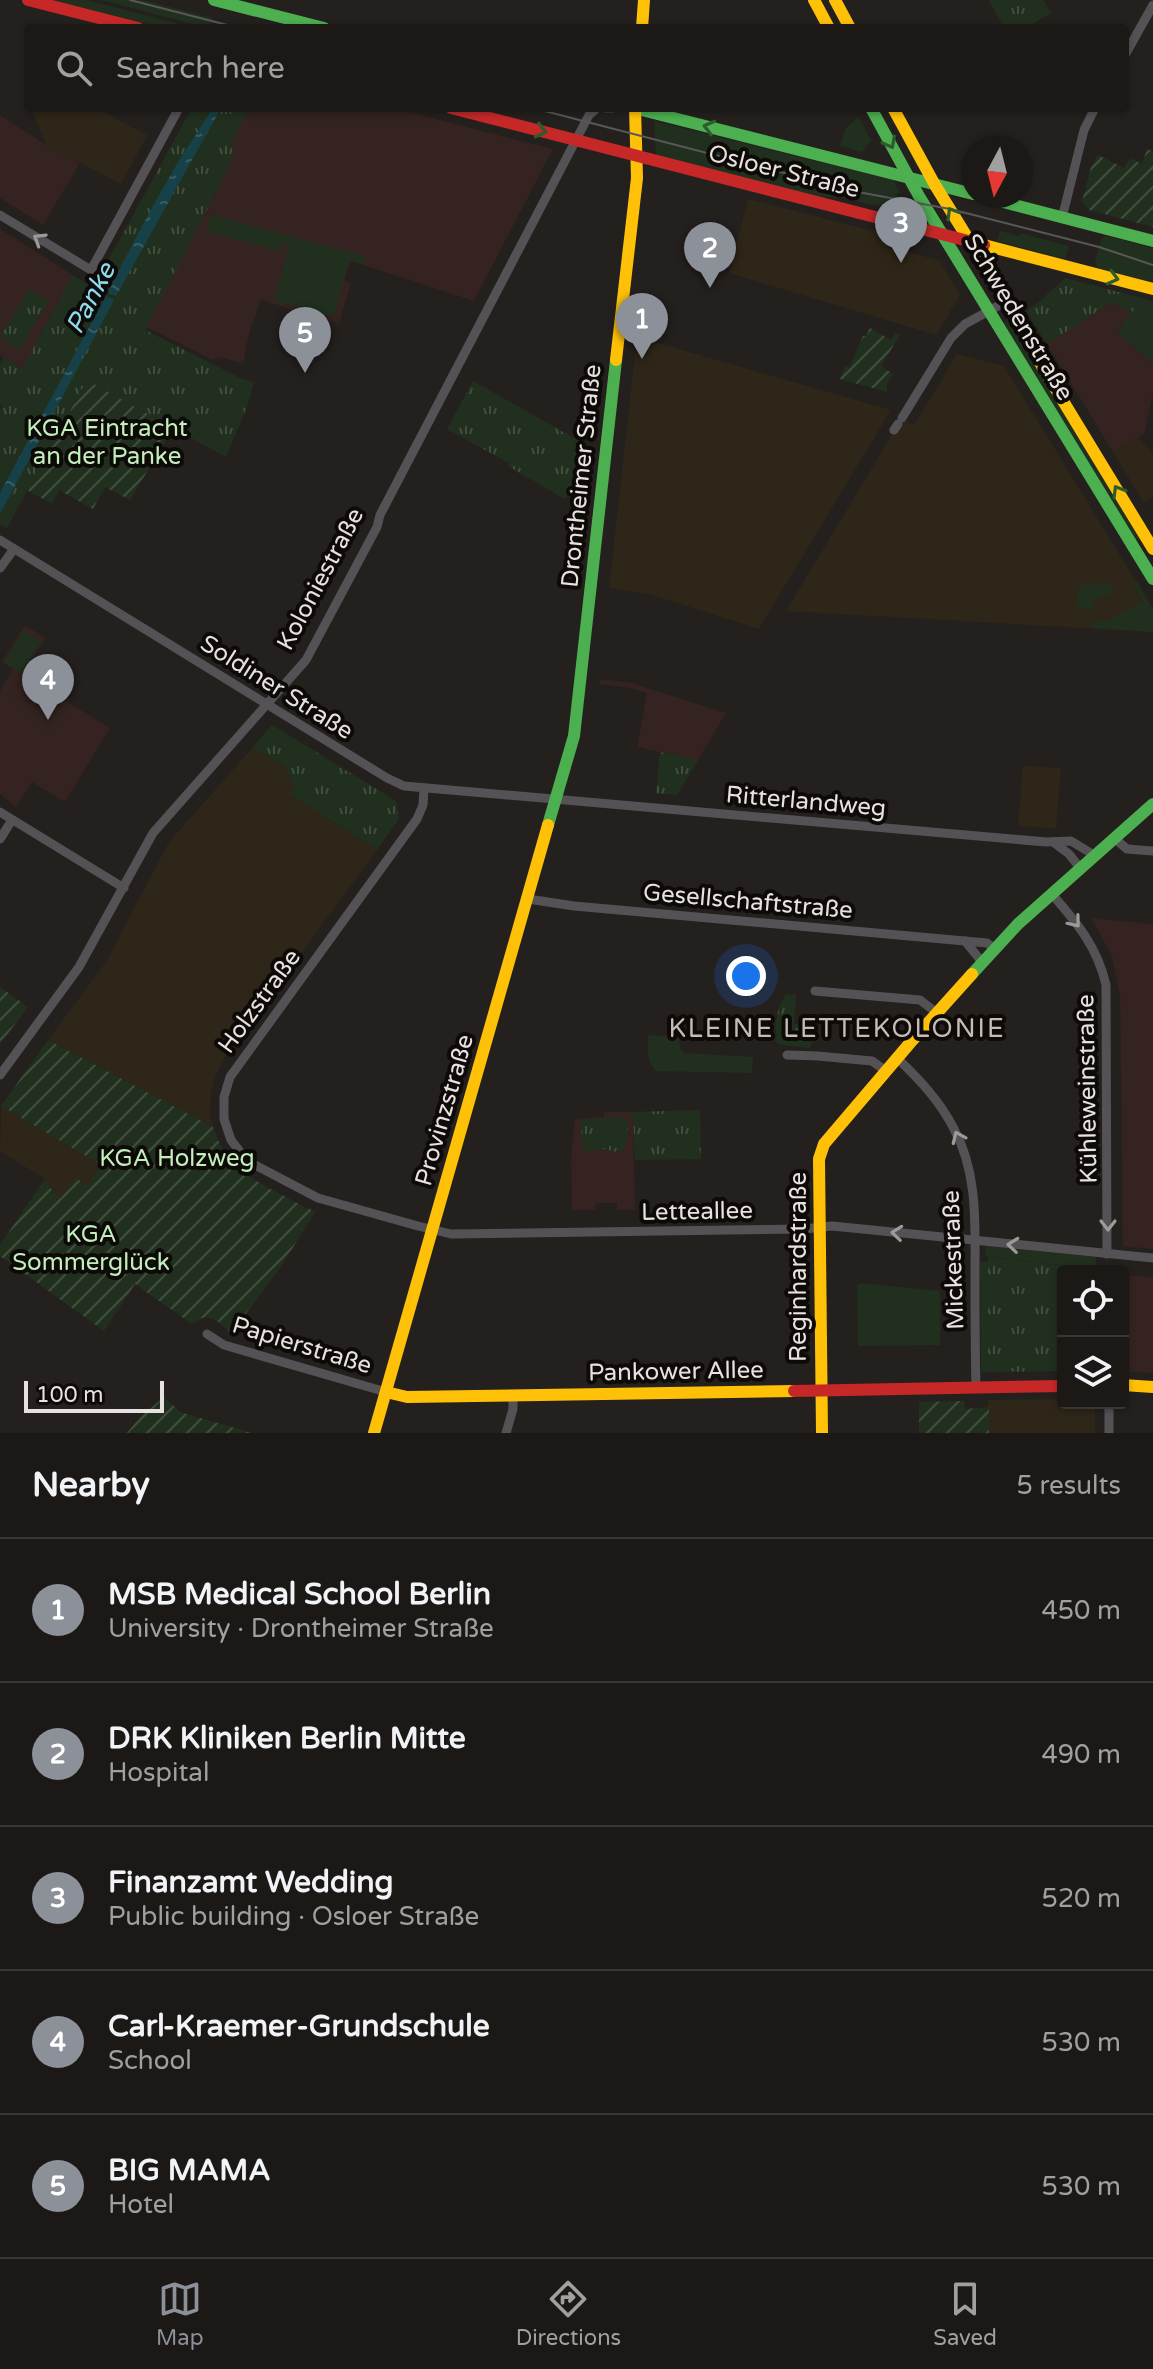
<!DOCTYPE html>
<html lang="en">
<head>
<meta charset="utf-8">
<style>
	:root { --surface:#1b1816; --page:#282523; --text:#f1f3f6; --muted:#a0a0a1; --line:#393735; --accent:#8c9099 }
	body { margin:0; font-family:"Varela Round",sans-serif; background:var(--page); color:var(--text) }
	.controls { position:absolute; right:24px; bottom:24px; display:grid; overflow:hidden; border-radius:8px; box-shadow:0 2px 6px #0004 }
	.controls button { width:72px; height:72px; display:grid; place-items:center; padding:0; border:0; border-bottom:2px solid var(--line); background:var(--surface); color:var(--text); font:40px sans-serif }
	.compass { position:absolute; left:961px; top:136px; width:72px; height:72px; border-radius:50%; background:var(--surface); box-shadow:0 2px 6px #0004; rotate:187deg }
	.scale { position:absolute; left:24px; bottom:20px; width:140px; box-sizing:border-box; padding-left:8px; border:4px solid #e7e2e0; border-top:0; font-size:22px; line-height:28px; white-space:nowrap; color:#e7e2e0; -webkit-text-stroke:6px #0d0a08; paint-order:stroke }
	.you { position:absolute; left:746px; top:976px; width:28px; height:28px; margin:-20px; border:6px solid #fff; border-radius:50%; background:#1a73e8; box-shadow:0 0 0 12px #1a73e833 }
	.badge { display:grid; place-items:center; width:52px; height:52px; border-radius:50%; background:var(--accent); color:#fff; font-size:26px; font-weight:700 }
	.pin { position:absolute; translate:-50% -66px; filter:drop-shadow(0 2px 4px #0008) }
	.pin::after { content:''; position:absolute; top:42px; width:28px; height:24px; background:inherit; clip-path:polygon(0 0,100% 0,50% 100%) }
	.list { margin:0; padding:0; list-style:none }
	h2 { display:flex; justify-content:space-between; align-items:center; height:104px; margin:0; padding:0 32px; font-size:34px }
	h2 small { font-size:26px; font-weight:400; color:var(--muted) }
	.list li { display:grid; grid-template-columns:52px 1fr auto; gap:24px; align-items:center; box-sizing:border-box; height:144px; padding:0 32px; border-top:2px solid var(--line) }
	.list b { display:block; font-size:30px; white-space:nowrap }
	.list p { margin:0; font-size:26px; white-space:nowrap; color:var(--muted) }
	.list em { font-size:26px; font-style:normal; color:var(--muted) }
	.icon { flex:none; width:44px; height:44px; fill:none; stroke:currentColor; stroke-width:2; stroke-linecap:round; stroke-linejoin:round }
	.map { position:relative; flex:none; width:1153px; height:1433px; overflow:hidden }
	.search { position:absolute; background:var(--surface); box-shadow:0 2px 6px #0004; left:24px; right:24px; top:24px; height:88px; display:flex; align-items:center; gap:20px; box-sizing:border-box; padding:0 28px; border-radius:8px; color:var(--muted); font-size:30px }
	.sheet { height:824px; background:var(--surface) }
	nav { display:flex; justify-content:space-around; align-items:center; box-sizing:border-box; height:112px; border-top:2px solid var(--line); background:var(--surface); font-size:22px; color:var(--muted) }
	nav a { display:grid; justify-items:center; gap:4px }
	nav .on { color:var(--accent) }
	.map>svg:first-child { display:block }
	.commercial { fill:#2e2618 }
	.education { fill:#342320 }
	.grass { fill:#21301e }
	.park { fill:url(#park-tufts) }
	.garden { fill:url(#garden-furrows) }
	.water { fill:url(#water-ripples) }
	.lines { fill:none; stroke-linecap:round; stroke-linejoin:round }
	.street { stroke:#545255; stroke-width:9 }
	.fast { stroke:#4caf50; stroke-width:12 }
	.slow { stroke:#ffc107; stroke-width:12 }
	.jam { stroke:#c62828; stroke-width:12 }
	.tram { stroke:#5a5759; stroke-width:2 }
	.oneway { stroke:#2c5c2c }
	.oneway2 { stroke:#9e9a9a }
	.labels { text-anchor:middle; stroke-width:8; stroke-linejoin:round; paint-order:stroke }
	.street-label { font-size:24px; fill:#e7e2e0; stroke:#0d0a08 }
	.park-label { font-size:24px; fill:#c1eebb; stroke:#0d0a08 }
	.water-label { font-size:26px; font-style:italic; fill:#8cdaed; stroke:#0d0a08 }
	.neighbourhood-label { font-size:26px; letter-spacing:2px; fill:#c6bcb6; stroke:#0d0a08 }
</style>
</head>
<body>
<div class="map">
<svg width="1153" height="1433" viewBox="0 0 1153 1433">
	<defs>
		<pattern id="park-tufts" width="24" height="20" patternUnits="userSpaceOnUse" patternTransform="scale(2)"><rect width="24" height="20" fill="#21301e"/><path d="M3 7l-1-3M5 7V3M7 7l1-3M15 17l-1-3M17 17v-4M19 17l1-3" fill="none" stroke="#414e3e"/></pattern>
		<pattern id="garden-furrows" width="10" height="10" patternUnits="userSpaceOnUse" patternTransform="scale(2)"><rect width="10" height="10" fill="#21301e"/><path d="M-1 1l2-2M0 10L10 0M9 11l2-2" fill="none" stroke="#414e3e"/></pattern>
		<pattern id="water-ripples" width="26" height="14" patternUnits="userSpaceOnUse" patternTransform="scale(2)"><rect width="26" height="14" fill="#174149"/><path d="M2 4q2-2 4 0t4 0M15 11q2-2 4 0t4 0" fill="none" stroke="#395c63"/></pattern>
	</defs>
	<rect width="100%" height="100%" fill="#24201e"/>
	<g class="commercial">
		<polygon points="40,108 96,108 147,135 121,184 46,145 33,111"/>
		<polygon points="748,199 901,238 899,249 940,261 960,295 936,335 729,273"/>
		<polygon points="637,337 891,410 759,629 649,594 609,588"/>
		<polygon points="957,354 1004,366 1153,609 1153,632 786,611 902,418 914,425"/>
		<polygon points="1138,437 1153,454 1153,497 1144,503 1113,452"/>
		<polygon points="253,747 285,767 294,788 291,795 377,850 224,1058 216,1074 211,1092 210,1114 213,1127 48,1040 106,962 169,842"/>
		<polygon points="1023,766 1061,768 1056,829 1018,826"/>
		<polygon points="1,1106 101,1165 88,1186 61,1198 54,1193 45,1179 0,1151"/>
		<polygon points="1063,1399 1063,1403 1095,1403 1095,1433 989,1433 988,1400"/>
	</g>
	<g class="education">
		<polygon points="249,108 393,108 553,149 474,301 351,261 344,280 351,283 339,324 261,300 249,333 243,364 221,357 213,360 146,327 234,157 230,143"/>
		<polygon points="0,115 46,145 80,163 43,225 0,198"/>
		<polygon points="0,229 73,275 22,369 0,355"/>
		<polygon points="1112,302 1121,306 1131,314 1117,332 1153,363 1153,393 1144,434 1113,452 1047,344"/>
		<polygon points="25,625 45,638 23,674 110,728 65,802 32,782 16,807 0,794 0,691 13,669 2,662"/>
		<polygon points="600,679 632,683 726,713 698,760 637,747 647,693 630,688 599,684"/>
		<polygon points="1091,918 1153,924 1153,1249 1123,1246 1120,995 1111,954"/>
		<polygon points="604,1112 633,1112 635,1210 617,1210 617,1203 596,1203 595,1210 572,1210 571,1159 575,1119 604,1117"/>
		<polygon points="1123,1275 1153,1277 1153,1373 1123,1371"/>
	</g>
	<g class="grass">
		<polygon points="52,0 87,0 194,28 162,28"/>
		<polygon points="101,0 142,0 213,18 208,28"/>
		<polygon points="859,117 871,141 862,152 840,146 846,128"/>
		<polygon points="654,121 893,180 900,193 898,193 897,198 900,198 900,201 905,202 912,214 844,198 819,197 656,155"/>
		<polygon points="211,215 365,256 363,264 349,261 334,316 275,301 289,245 282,243 280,251 207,232"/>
		<polygon points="1000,231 1019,236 1020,233 1069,246 1065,259 997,241"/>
		<polygon points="1106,236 1153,248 1153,282 1098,268 1095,262 1101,239"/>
		<polygon points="1142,298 1153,301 1153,363 1117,332"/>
		<polygon points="1008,321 1142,538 1135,540 1003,324"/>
		<polygon points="1132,581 1137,582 1153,609 1153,632 1092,628 1092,620 1105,622 1143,601"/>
		<polygon points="1084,584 1112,584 1110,600 1106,594 1092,602 1095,609 1076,609 1077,591"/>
		<polygon points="23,630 41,641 22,673 4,662"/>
		<path d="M648,1035l30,2 3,13 3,3 69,4 -1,16 -96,-2c-10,-10 -8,-23 -8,-36z"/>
		<polygon points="986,1246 1096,1257 1095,1269 985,1256"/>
		<polygon points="980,1261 996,1263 988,1273 988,1372 981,1372"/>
		<polygon points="860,1283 940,1291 940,1345 858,1346 857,1285"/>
	</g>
	<g class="park">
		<polygon points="989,0 1043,0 1051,13 1025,28 1004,28"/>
		<polygon points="192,108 249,108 231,143 234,157 145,330 242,379 254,382 247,407 226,457 87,380 7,528 0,524 0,410 2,406 0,403 0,364 4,357 22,369 73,275 93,288"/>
		<polygon points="1065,278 1142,298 1131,314 1121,306 1112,302 1047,344 1026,311 1039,302"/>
		<polygon points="29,289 49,301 19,350 0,337"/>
		<polygon points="473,381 588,446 582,499 570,492 565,499 508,466 509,463 447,429"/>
		<polygon points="272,725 396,801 399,819 377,850 290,794 294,788 285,767 253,747"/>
		<polygon points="660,752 698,760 677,795 656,793"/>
		<path d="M786,994l10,1 -2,29h20v17l-5,7 -32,-4c-3,-19 -1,-34 9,-50z"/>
		<polygon points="700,1110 701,1159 635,1160 633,1112"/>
		<path d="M615,1117l10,1c6,9 2,24 -3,33 -9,3 -13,-3 -22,-2 -7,0 -9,4 -16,2l-4,-31z"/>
		<polygon points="988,1257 1095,1269 1095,1271 1063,1271 1063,1371 988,1372"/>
	</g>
	<g class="garden">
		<polygon points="1147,149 1153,151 1153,227 1089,210 1082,201 1091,167 1098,155 1124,168 1130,158 1142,164"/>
		<polygon points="870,328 891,340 896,333 900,335 881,366 893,374 887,384 887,392 840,379 845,366 849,368 863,336 866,336"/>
		<polygon points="87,380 173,428 130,500 105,487 93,509 59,490 52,504 27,490"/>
		<polygon points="0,987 28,1007 0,1044"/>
		<path d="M48,1040l165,87c13,39 35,50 69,68 11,5 22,13 34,16l-36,57 -49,66c-12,-13 -23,-24 -39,-10l-57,-40 -31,47 -104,-75v-11l45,-66 9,14 7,5 14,-20 13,7 13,-20 -100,-59z"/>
		<polygon points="164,1397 180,1412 252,1433 127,1433 139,1418"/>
		<polygon points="964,1401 965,1409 989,1407 989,1433 919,1433 919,1402"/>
	</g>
	<g class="water">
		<path d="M212,108h9l-105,188 -8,-4c21,-41 42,-82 65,-121 12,-22 27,-40 39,-63z"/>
		<polygon points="106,296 114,300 0,514 0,493"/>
	</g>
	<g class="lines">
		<g class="street">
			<polyline points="1125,55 1153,5"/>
			<polyline points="605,108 613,108"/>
			<polyline points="0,215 91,270 179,108"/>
			<polyline points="1062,218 1084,130 1095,108"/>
			<polyline points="902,418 951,338 965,324 1007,301"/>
			<polyline points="894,430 898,424"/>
			<polyline points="0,540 387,778 404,786 1046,842 1071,841 1094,855"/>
			<polyline points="0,568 14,549"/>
			<polyline points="424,788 423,805 417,819 230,1077 224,1097 224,1119 231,1140 244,1157 253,1164 318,1198 418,1226 451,1234 804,1229 832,1226 1153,1258"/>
			<polyline points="0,812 124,888"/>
			<polyline points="1114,838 1127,849 1153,851"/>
			<polyline points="0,839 12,820"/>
			<polyline points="1053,842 1069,854 1080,868"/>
			<path d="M1051,893c26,30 46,53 55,92l1,269"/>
			<polyline points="528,899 574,906 987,943 995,949"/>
			<polyline points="965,941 982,962"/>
			<polyline points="815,991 920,1000 937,1013"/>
			<polyline points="787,1055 818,1056 872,1061 886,1071"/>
			<path d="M897,1058c22,21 43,43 57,71 24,44 21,95 21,143 0,39 0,77 1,116"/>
			<polyline points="0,1075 79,967 153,833 306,660 377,527 380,515 589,115 597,108"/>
			<polyline points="207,1334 224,1345 386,1392"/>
			<polyline points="1109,1403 1109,1433"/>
			<polyline points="506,1433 513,1409 513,1395"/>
		</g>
		<g class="fast">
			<polyline points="214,0 324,28"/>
			<polyline points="634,108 973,194"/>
			<polyline points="871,108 920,198 1153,579"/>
			<polyline points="980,196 1153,241"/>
			<polyline points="548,825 574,736 616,360"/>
			<polyline points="972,974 1018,924 1153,804"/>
		</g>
		<g class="slow">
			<polyline points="814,0 829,28"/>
			<polyline points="835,0 850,28"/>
			<polyline points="642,28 644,0"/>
			<polyline points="893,108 935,185 1023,328 1043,368 1153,549"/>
			<polyline points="984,245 1153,289"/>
			<polyline points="616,360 637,178 635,108"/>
			<polyline points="1123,1385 1153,1387"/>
			<polyline points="386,1392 407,1397 794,1391"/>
			<polyline points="374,1433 548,825"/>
			<polyline points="822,1433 819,1159 824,1144 910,1043 972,974"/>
		</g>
		<g class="jam">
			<polyline points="28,0 138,28"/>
			<polyline points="451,108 984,245"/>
			<polyline points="794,1391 1063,1386"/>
		</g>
		<g class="tram">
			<polyline points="130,0 239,28"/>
			<polyline points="533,108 858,192 950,209 1099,247 1153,265"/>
		</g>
	</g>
	<defs><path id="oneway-chevron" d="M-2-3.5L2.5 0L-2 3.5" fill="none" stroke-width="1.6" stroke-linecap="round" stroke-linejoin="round" transform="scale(2)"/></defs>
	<g class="oneway">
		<use href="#oneway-chevron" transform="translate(709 127) rotate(-166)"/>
		<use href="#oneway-chevron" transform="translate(541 131) rotate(14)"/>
		<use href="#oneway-chevron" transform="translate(890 143) rotate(62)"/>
		<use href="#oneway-chevron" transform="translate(952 213) rotate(-121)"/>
		<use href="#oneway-chevron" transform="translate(1113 278) rotate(15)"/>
		<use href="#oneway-chevron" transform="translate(1118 491) rotate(-121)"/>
	</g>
	<g class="oneway2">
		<use href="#oneway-chevron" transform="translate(39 239) rotate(-148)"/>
		<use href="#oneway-chevron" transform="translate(1075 922) rotate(51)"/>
		<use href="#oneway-chevron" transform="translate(958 1137) rotate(-114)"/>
		<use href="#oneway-chevron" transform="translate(1108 1225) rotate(90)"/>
		<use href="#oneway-chevron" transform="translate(897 1233) rotate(-174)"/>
		<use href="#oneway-chevron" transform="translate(1013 1245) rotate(-174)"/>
	</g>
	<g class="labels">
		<g class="street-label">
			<text transform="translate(784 171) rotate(14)" y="8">Osloer Straße</text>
			<text transform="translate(1019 317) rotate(59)" y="8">Schwedenstraße</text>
			<text transform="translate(581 476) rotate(-84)" y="8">Drontheimer Straße</text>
			<text transform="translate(320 579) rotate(-62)" y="8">Koloniestraße</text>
			<text transform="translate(277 687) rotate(32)" y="8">Soldiner Straße</text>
			<text transform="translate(806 801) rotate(5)" y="8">Ritterlandweg</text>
			<text transform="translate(748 901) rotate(5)" y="8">Gesellschaftstraße</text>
			<text transform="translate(259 1001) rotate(-54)" y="8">Holzstraße</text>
			<text transform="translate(1087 1089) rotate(-91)" y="8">Kühleweinstraße</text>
			<text transform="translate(444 1110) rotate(-74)" y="8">Provinzstraße</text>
			<text transform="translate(697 1211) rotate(-1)" y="8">Letteallee</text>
			<text transform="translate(953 1260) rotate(-92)" y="8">Mickestraße</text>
			<text transform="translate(798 1267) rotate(-90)" y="8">Reginhardstraße</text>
			<text transform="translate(302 1345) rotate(17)" y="8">Papierstraße</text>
			<text transform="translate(676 1371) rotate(-1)" y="8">Pankower Allee</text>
		</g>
		<g class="park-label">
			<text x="107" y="436">KGA Eintracht<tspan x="107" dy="28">an der Panke</tspan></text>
			<text x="177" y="1166">KGA Holzweg</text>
			<text x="91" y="1242">KGA<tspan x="91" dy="28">Sommerglück</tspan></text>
		</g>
		<g class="water-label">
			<text transform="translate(90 298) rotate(-62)" y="9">Panke</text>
		</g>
		<g class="neighbourhood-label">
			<text x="837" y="1037">KLEINE LETTEKOLONIE</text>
		</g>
	</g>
</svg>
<div class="controls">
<button><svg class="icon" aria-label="locate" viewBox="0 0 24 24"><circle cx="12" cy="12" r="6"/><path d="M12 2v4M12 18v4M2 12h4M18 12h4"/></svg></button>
<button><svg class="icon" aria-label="layers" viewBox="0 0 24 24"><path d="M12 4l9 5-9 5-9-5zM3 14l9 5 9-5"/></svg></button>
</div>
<svg class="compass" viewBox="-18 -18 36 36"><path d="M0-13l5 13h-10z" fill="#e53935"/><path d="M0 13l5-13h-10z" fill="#a0a0a1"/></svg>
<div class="scale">100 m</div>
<div class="you"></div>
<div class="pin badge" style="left:642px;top:359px">1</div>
<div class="pin badge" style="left:710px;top:288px">2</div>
<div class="pin badge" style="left:901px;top:263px">3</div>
<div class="pin badge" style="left:48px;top:720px">4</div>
<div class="pin badge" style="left:305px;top:373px">5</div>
<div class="search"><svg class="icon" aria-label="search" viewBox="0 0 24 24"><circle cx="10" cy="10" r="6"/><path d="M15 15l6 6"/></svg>Search here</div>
</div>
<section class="sheet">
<h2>Nearby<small>5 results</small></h2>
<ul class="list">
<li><span class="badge">1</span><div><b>MSB Medical School Berlin</b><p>University · Drontheimer Straße</p></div><em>450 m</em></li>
<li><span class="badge">2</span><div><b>DRK Kliniken Berlin Mitte</b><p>Hospital</p></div><em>490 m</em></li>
<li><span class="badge">3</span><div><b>Finanzamt Wedding</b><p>Public building · Osloer Straße</p></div><em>520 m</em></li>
<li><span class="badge">4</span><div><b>Carl-Kraemer-Grundschule</b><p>School</p></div><em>530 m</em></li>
<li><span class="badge">5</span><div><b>BIG MAMA</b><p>Hotel</p></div><em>530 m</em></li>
</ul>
</section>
<nav>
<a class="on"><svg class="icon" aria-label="map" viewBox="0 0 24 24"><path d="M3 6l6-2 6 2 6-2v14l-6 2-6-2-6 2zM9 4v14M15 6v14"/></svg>Map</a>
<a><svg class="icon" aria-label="directions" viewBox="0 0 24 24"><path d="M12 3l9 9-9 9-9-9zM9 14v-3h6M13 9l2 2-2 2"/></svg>Directions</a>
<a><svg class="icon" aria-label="saved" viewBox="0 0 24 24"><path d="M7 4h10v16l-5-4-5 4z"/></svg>Saved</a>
</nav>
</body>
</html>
